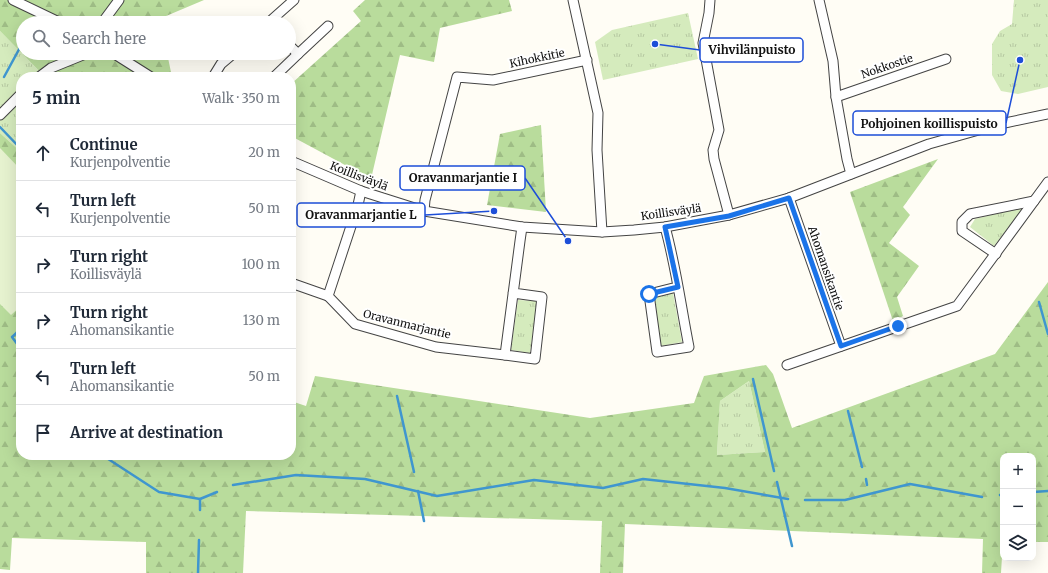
<!DOCTYPE html>
<html lang="en">
<head>
<meta charset="utf-8">
<style>
	:root { --surface:#fff; --page:#f6f6f7; --text:#1f2937; --muted:#747a83; --line:#e0e1e3 }
	body { margin:0; font-family:Merriweather,serif; background:var(--page); color:var(--text) }
	.controls { position:absolute; right:12px; bottom:12px; display:grid; overflow:hidden; border-radius:8px; box-shadow:0 4px 16px #0002 }
	.controls button { width:36px; height:36px; display:grid; place-items:center; padding:0; border:0; border-bottom:1px solid var(--line); background:var(--surface); color:var(--text); font:20px sans-serif }
	.stop { position:absolute; width:12px; height:12px; margin:-9px; border:3px solid #1a73e8; border-radius:50%; background:#fff }
	.stop.end { background:#1a73e8; border-color:#fff; box-shadow:0 1px 4px #0008 }
	.list { margin:0; padding:0; list-style:none }
	h2 { display:flex; justify-content:space-between; align-items:center; height:52px; margin:0; padding:0 16px; font-size:17px }
	h2 small { font-size:13px; font-weight:400; color:var(--muted) }
	.list li { display:grid; grid-template-columns:26px 1fr auto; gap:12px; align-items:center; box-sizing:border-box; height:56px; padding:0 16px; border-top:1px solid var(--line) }
	.list b { display:block; font-size:15px; white-space:nowrap }
	.list p { margin:0; font-size:13px; white-space:nowrap; color:var(--muted) }
	.list em { font-size:13px; font-style:normal; color:var(--muted) }
	.icon { flex:none; width:22px; height:22px; fill:none; stroke:currentColor; stroke-width:2; stroke-linecap:round; stroke-linejoin:round }
	.map { position:relative; flex:none; width:1048px; height:573px; overflow:hidden }
	.search { position:absolute; background:var(--surface); box-shadow:0 4px 16px #0002; left:16px; top:16px; width:280px; height:44px; display:flex; align-items:center; gap:10px; box-sizing:border-box; padding:0 14px; border-radius:22px; color:var(--muted); font-size:15px }
	.panel { position:absolute; background:var(--surface); box-shadow:0 4px 16px #0002; left:16px; top:72px; width:280px; height:388px; border-radius:16px }
	.map>svg:first-child { display:block }
	.grass { fill:url(#grass-tufts) }
	.forest { fill:url(#forest-firs); fill-rule:evenodd }
	.pitch { fill:#e6f2cf }
	.lines { fill:none; stroke-linecap:round; stroke-linejoin:round }
	.stream { stroke:#3f96cf; stroke-width:2.5 }
	.minor-casing { stroke:#444; stroke-width:11 }
	.minor { stroke:#fff; stroke-width:9 }
	.route { stroke:#1a73e8; stroke-width:5 }
	.labels { text-anchor:middle; stroke-width:4; stroke-linejoin:round; paint-order:stroke }
	.street-label { font-size:11px; fill:#111; stroke:#fff }
	.leader { fill:none; stroke:#1d4ed8; stroke-width:1.5 }
	.callout-dot { fill:#1d4ed8; stroke:#fff; stroke-width:1.5 }
	.callout { fill:#fff; stroke:#1d4ed8; stroke-width:1.5 }
	.callout-label { font-size:12px; text-anchor:middle; font-weight:bold; fill:#111 }
</style>
</head>
<body>
<div class="map">
<svg width="1048" height="573" viewBox="0 0 1048 573">
	<defs>
		<pattern id="grass-tufts" width="24" height="20" patternUnits="userSpaceOnUse"><rect width="24" height="20" fill="#d5ebbd"/><path d="M3 7l-1-3M5 7V3M7 7l1-3M15 17l-1-3M17 17v-4M19 17l1-3" fill="none" stroke="#b6c8a1"/></pattern>
		<pattern id="forest-firs" width="22" height="20" patternUnits="userSpaceOnUse"><rect width="22" height="20" fill="#b9dc9c"/><path d="M5 1l3.5 6h-7zM16 11l3.5 6h-7z" fill="#9ebc85"/></pattern>
	</defs>
	<rect width="100%" height="100%" fill="#fffdf5"/>
	<g class="grass">
		<polygon points="1014,0 1048,0 1048,87 1018,94 1001,91 992,75 992,44 1000,31 1012,24"/>
		<polygon points="688,13 698,59 603,80 595,42 612,30"/>
		<polygon points="0,31 45,77 21,77 21,152 0,133"/>
		<polygon points="1024,207 994,246 970,227 975,219"/>
		<polygon points="673,293 682,342 661,346 654,297"/>
		<polygon points="518,300 537,301 530,353 511,350"/>
		<polygon points="749,381 765,452 717,455 720,401"/>
	</g>
	<g class="forest">
		<polygon points="0,0 204,0 159,19 160,23 23,23 23,53 167,53 172,77 92,77 90,74 87,77 45,77 0,31"/>
		<polygon points="365,0 509,0 512,11 440,28 434,62 400,55 371,179 291,136 291,84 361,21 353,11"/>
		<polygon points="541,125 546,212 487,205 500,134"/>
		<polygon points="0,133 21,152 21,188 0,166"/>
		<polygon points="938,159 903,207 910,215 889,243 919,266 897,297 903,316 893,321 850,192"/>
		<path d="M1048,282v260h-15v-86h-30v84l-2,33h-19l1,-34 -358,-15 -2,49h-23l2,-52 -356,-10 -3,62h-97v-31l-134,-4 -2,32 -10,-1v-280l21,9v157h270v-54l15,5 9,-30 275,42 104,-15 10,-27 62,-11 7,9 19,54 203,-74zM749,381l16,71 -48,3 3,-54z"/>
	</g>
	<polygon class="pitch" points="0,148 21,170 21,306 11,315 0,304"/>
	<g class="lines">
		<g class="stream">
			<polyline points="34,23 35,21"/>
			<polyline points="4,77 23,42"/>
			<polyline points="0,127 21,149"/>
			<polyline points="1039,302 1048,334"/>
			<polyline points="21,329 12,337 21,349"/>
			<polyline points="753,379 774,471"/>
			<polyline points="397,396 414,472"/>
			<polyline points="848,411 862,467"/>
			<polyline points="102,455 159,492 200,499 217,492"/>
			<polyline points="866,479 867,485"/>
			<polyline points="777,482 792,546"/>
			<polyline points="233,485 296,475 365,479 437,496 534,480 603,488 643,479 725,488 788,499"/>
			<polyline points="418,491 424,521"/>
			<polyline points="1033,492 1048,491"/>
			<polyline points="1000,495 1003,494"/>
			<polyline points="805,500 845,500 910,484 982,497"/>
			<polyline points="200,510 200,499"/>
			<polyline points="198,573 199,540"/>
		</g>
		<g class="minor-casing">
			<g id="minor">
				<polyline points="13,0 61,23"/>
				<polyline points="573,0 598,113 597,150 602,232"/>
				<polyline points="710,0 709,13 703,43 719,130 713,150 714,159 729,215"/>
				<polyline points="819,0 833,61 836,97 847,159 851,174"/>
				<polyline points="102,23 119,0"/>
				<polyline points="268,23 294,0"/>
				<polyline points="289,45 298,54 328,26"/>
				<polyline points="113,53 151,77"/>
				<polyline points="39,77 51,68 83,55 86,53"/>
				<polyline points="213,77 221,64 234,53"/>
				<polyline points="274,77 298,54"/>
				<polyline points="836,97 946,59"/>
				<polyline points="0,115 21,94"/>
				<polyline points="291,161 361,191 424,211 522,227 602,232 634,230 665,227 729,215 789,198 929,144 1000,124 1048,114"/>
				<polyline points="361,191 358,205 328,296 355,324 436,347 505,355"/>
				<polyline points="789,198 841,346"/>
				<polyline points="424,211 425,200 457,77 493,80 587,60"/>
				<path d="M665,227c11,39 16,80 24,120l-32,5 -8,-58 28,-7"/>
				<polyline points="996,254 962,231 962,222 970,214 1034,201"/>
				<polyline points="291,283 328,296"/>
				<polyline points="513,293 542,297 535,359 505,355 520,241 522,227"/>
				<polyline points="787,365 957,306 1048,182"/>
			</g>
		</g>
		<use href="#minor" class="minor"/>
	</g>
	<g class="lines">
		<polyline class="route" points="649,294 678,287 665,227 729,216 789,198 841,346 898,326"/>
	</g>
	<g class="labels">
		<g class="street-label">
			<text transform="translate(537 58) rotate(-12)" y="4">Kihokkitie</text>
			<text transform="translate(887 66) rotate(-19)" y="4">Nokkostie</text>
			<text transform="translate(359 176) rotate(21)" y="4">Koillisväylä</text>
			<text transform="translate(671 212) rotate(-8)" y="4">Koillisväylä</text>
			<text transform="translate(826 268) rotate(71)" y="4">Ahomansikantie</text>
			<text transform="translate(407 324) rotate(14)" y="4">Oravanmarjantie</text>
		</g>
	</g>
	<path class="leader" d="M655 44L700 50M1020 60L1006 123M568 241L525 178M494 211L425 215"/>
	<g class="callout-dot">
		<circle cx="655" cy="44" r="4"/>
		<circle cx="1020" cy="60" r="4"/>
		<circle cx="568" cy="241" r="4"/>
		<circle cx="494" cy="211" r="4"/>
	</g>
	<g class="callout">
		<rect x="700" y="38" width="103" height="24" rx="4"/>
		<rect x="853" y="111" width="153" height="24" rx="4"/>
		<rect x="400" y="166" width="125" height="24" rx="4"/>
		<rect x="297" y="203" width="128" height="24" rx="4"/>
	</g>
	<g class="callout-label">
		<text x="752" y="54">Vihvilänpuisto</text>
		<text x="929" y="128">Pohjoinen koillispuisto</text>
		<text x="463" y="182">Oravanmarjantie I</text>
		<text x="361" y="219">Oravanmarjantie L</text>
	</g>
</svg>
<div class="controls">
<button>+</button>
<button>−</button>
<button><svg class="icon" aria-label="layers" viewBox="0 0 24 24"><path d="M12 4l9 5-9 5-9-5zM3 14l9 5 9-5"/></svg></button>
</div>
<div class="stop" style="left:649px;top:294px"></div>
<div class="stop end" style="left:898px;top:326px"></div>
<div class="search"><svg class="icon" aria-label="search" viewBox="0 0 24 24"><circle cx="10" cy="10" r="6"/><path d="M15 15l6 6"/></svg>Search here</div>
<section class="panel">
<h2>5 min<small>Walk · 350 m</small></h2>
<ul class="list">
<li><svg class="icon" aria-label="ahead" viewBox="0 0 24 24"><path d="M12 20V5M6 11l6-6 6 6"/></svg><div><b>Continue</b><p>Kurjenpolventie</p></div><em>20 m</em></li>
<li><svg class="icon" aria-label="left" viewBox="0 0 24 24"><path d="M17 20v-9H6M10 6l-5 5 5 5"/></svg><div><b>Turn left</b><p>Kurjenpolventie</p></div><em>50 m</em></li>
<li><svg class="icon" aria-label="right" viewBox="0 0 24 24"><path d="M7 20v-9h11M14 6l5 5-5 5"/></svg><div><b>Turn right</b><p>Koillisväylä</p></div><em>100 m</em></li>
<li><svg class="icon" aria-label="right" viewBox="0 0 24 24"><path d="M7 20v-9h11M14 6l5 5-5 5"/></svg><div><b>Turn right</b><p>Ahomansikantie</p></div><em>130 m</em></li>
<li><svg class="icon" aria-label="left" viewBox="0 0 24 24"><path d="M17 20v-9H6M10 6l-5 5 5 5"/></svg><div><b>Turn left</b><p>Ahomansikantie</p></div><em>50 m</em></li>
<li><svg class="icon" aria-label="arrive" viewBox="0 0 24 24"><path d="M6 21V4h12l-3 4 3 4H6"/></svg><div><b>Arrive at destination</b></div></li>
</ul>
</section>
</div>
</body>
</html>
